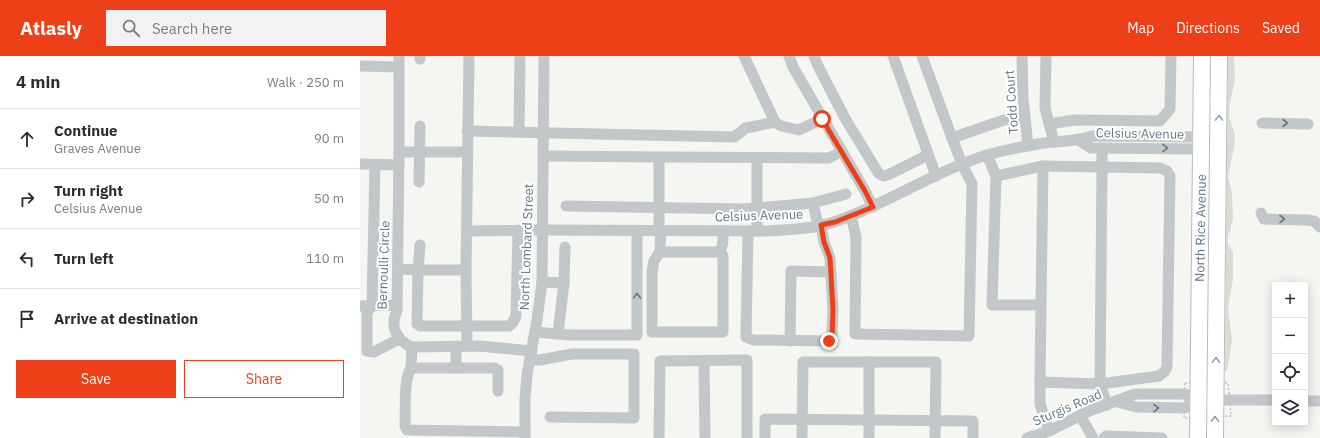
<!DOCTYPE html>
<html lang="en">
<head>
<meta charset="utf-8">
<style>
	:root { --surface:#fff; --page:#f2f2f3; --text:#2b2b33; --muted:#7c7c81; --line:#e1e1e2; --accent:#ed4019 }
	body { margin:0; font-family:"IBM Plex Sans",sans-serif; background:var(--page); color:var(--text) }
	.controls { position:absolute; right:12px; bottom:12px; display:grid; overflow:hidden; border-radius:0px; box-shadow:0 2px 10px #0003 }
	.controls button { width:36px; height:36px; display:grid; place-items:center; padding:0; border:0; border-bottom:1px solid var(--line); background:var(--surface); color:var(--text); font:20px sans-serif }
	.stop { position:absolute; width:12px; height:12px; margin:-9px; border:3px solid #ed4019; border-radius:50%; background:#fff }
	.stop.end { background:#ed4019; border-color:#fff; box-shadow:0 1px 4px #0008 }
	.list { margin:0; padding:0; list-style:none }
	h2 { display:flex; justify-content:space-between; align-items:center; height:52px; margin:0; padding:0 16px; font-size:17px }
	h2 small { font-size:13px; font-weight:400; color:var(--muted) }
	.list li { display:grid; grid-template-columns:26px 1fr auto; gap:12px; align-items:center; box-sizing:border-box; height:60px; padding:0 16px; border-top:1px solid var(--line) }
	.list b { display:block; font-size:15px; white-space:nowrap }
	.list p { margin:0; font-size:13px; white-space:nowrap; color:var(--muted) }
	.list em { font-size:13px; font-style:normal; color:var(--muted) }
	.actions { display:flex; gap:8px; padding:12px 16px }
	.actions a { flex:1; padding:9px 0; border:1px solid var(--accent); border-radius:0px; text-align:center; font-size:14px; color:var(--accent) }
	.actions .main { background:var(--accent); color:#fff }
	.icon { flex:none; width:22px; height:22px; fill:none; stroke:currentColor; stroke-width:2; stroke-linecap:round; stroke-linejoin:round }
	.map { position:relative; flex:none; width:960px; height:382px; overflow:hidden }
	header { display:flex; align-items:center; gap:24px; box-sizing:border-box; height:56px; padding:0 20px; background:var(--accent); color:#fff }
	header strong { font-size:19px }
	nav { display:flex; gap:22px; margin-inline-start:auto; font-size:14px }
	.search { width:280px; height:36px; background:var(--page); display:flex; align-items:center; gap:10px; box-sizing:border-box; padding:0 14px; border-radius:0px; color:var(--muted); font-size:15px }
	main { display:flex }
	aside { flex:1; background:var(--surface) }
	.map>svg:first-child { display:block }
	.green { fill:#d6ddd2 }
	.lines { fill:none; stroke-linecap:round; stroke-linejoin:round }
	.highway-casing { stroke:#b6babd; stroke-width:18 }
	.path { stroke:#bec0c2; stroke-width:1.5; stroke-dasharray:2 2; stroke-linecap:butt }
	.minor { stroke:#c2c7c9; stroke-width:11 }
	.highway { stroke:#fff; stroke-width:16 }
	.oneway { stroke:#91a0a9 }
	.oneway2 { stroke:#627784 }
	.route { stroke:#ed4019; stroke-width:5 }
	.labels { text-anchor:middle; stroke-width:4; stroke-linejoin:round; paint-order:stroke }
	.street-label { font-size:13px; fill:#627784; stroke:#fff }
</style>
</head>
<body>
<header>
<strong>Atlasly</strong>
<div class="search"><svg class="icon" aria-label="search" viewBox="0 0 24 24"><circle cx="10" cy="10" r="6"/><path d="M15 15l6 6"/></svg>Search here</div>
<nav><a>Map</a><a>Directions</a><a>Saved</a></nav>
</header>
<main>
<aside>
<h2>4 min<small>Walk · 250 m</small></h2>
<ul class="list">
<li><svg class="icon" aria-label="ahead" viewBox="0 0 24 24"><path d="M12 20V5M6 11l6-6 6 6"/></svg><div><b>Continue</b><p>Graves Avenue</p></div><em>90 m</em></li>
<li><svg class="icon" aria-label="right" viewBox="0 0 24 24"><path d="M7 20v-9h11M14 6l5 5-5 5"/></svg><div><b>Turn right</b><p>Celsius Avenue</p></div><em>50 m</em></li>
<li><svg class="icon" aria-label="left" viewBox="0 0 24 24"><path d="M17 20v-9H6M10 6l-5 5 5 5"/></svg><div><b>Turn left</b></div><em>110 m</em></li>
<li><svg class="icon" aria-label="arrive" viewBox="0 0 24 24"><path d="M6 21V4h12l-3 4 3 4H6"/></svg><div><b>Arrive at destination</b></div></li>
</ul>
<div class="actions"><a class="main">Save</a><a>Share</a></div>
</aside>
<div class="map">
<svg width="960" height="382" viewBox="0 0 960 382">
	<rect width="100%" height="100%" fill="#f5f5f1"/>
	<polygon class="green" points="868,0 874,0 875,25 870,46 869,61 875,79 874,91 868,120 872,137 873,163 868,181 868,188 873,196 873,223 868,252 872,284 867,314 865,315"/>
	<g class="lines">
		<g class="highway-casing">
			<g id="highway">
				<polyline points="838,382 842,0"/>
				<polyline points="855,382 859,0"/>
			</g>
		</g>
		<polygon class="path" points="825,327 868,327 871,360 824,362"/>
		<g class="minor">
			<path d="M39,0v96l-2,159c-8,15 0,30 15,36l68,-1 52,5"/>
			<polyline points="60,0 60,3"/>
			<polyline points="384,0 415,66 421,70 439,74 462,63"/>
			<polyline points="429,0 433,11 505,135 513,151"/>
			<polyline points="454,0 458,10 486,64 519,118 524,120 530,118 568,99"/>
			<polyline points="533,0 576,120"/>
			<polyline points="562,0 592,82"/>
			<polyline points="662,0 663,42 668,90"/>
			<polyline points="686,0 685,52 694,86"/>
			<polyline points="0,10 39,11"/>
			<polyline points="902,67 948,68"/>
			<polyline points="690,68 714,64 800,65 810,53 811,0"/>
			<polyline points="107,75 374,81 386,72 415,66"/>
			<polyline points="159,76 160,0"/>
			<polyline points="720,85 731,92 841,93"/>
			<polyline points="39,96 107,96"/>
			<polyline points="627,99 636,120 683,110 742,111 742,92"/>
			<polyline points="183,100 299,101 299,174"/>
			<polyline points="299,101 469,102 482,95"/>
			<polyline points="397,102 397,175"/>
			<polyline points="0,108 39,109"/>
			<polyline points="15,109 12,250 7,256 7,295 14,296 39,283"/>
			<polyline points="636,120 632,249 681,249 680,326"/>
			<polyline points="59,126 60,70"/>
			<polyline points="453,147 458,169"/>
			<polyline points="206,150 384,153 453,147 486,138"/>
			<polyline points="901,157 904,163 947,164 954,165 960,171"/>
			<polyline points="491,160 496,181 495,278 609,280 612,128 602,108 592,82 644,64 665,61"/>
			<path d="M301,174l-1,18 4,4h54c6,-5 5,-13 5,-21"/>
			<path d="M107,175l75,-1 223,1c23,-1 49,-2 72,-10 52,-18 98,-50 150,-66 18,-5 38,-9 57,-12 17,-2 31,-1 48,-7l109,1"/>
			<polyline points="388,175 386,281 393,284 469,285 472,283 472,278 473,254 470,202 464,186 461,169"/>
			<polyline points="60,189 58,214 57,268 60,270 149,270 153,266 156,260 158,174"/>
			<polyline points="301,194 294,205 292,217 292,276 363,276 363,200 360,195"/>
			<polyline points="38,213 58,214 106,214"/>
			<polyline points="182,226 204,227 198,277"/>
			<polyline points="204,227 205,191"/>
			<polyline points="681,249 683,110"/>
			<polyline points="0,250 37,249"/>
			<polyline points="175,276 209,279 277,279 277,174"/>
			<polyline points="430,285 431,215 471,216"/>
			<polyline points="107,290 106,214 109,0"/>
			<polyline points="170,304 180,304 212,298 274,298 274,362 190,361"/>
			<polyline points="344,305 345,382"/>
			<polyline points="509,306 576,306 575,382"/>
			<polyline points="51,312 52,291"/>
			<polyline points="96,312 96,290"/>
			<path d="M138,335v-21l-4,-2h-83c-8,13 -5,42 -6,58l2,4 118,2"/>
			<polyline points="945,345 960,345"/>
			<polyline points="758,346 776,351 825,352 838,344"/>
			<polyline points="720,359 733,382"/>
			<polyline points="689,375 680,348 680,326 740,328 742,111 800,112 807,115 810,120 807,311 805,315 799,320 740,328 747,349"/>
			<polyline points="165,382 165,343 167,319 177,264 182,226 184,0"/>
			<polyline points="299,382 300,305 387,304 387,382"/>
			<polyline points="405,382 405,363 613,365 613,382"/>
			<polyline points="442,382 443,306 509,306 509,382"/>
			<polyline points="667,382 689,375 729,355 775,338 825,338 838,344 915,344"/>
			<polyline points="744,382 746,380 802,382"/>
		</g>
		<use href="#highway" class="highway"/>
	</g>
	<defs><path id="oneway-chevron" d="M-2-3.5L2.5 0L-2 3.5" fill="none" stroke-width="1.6" stroke-linecap="round" stroke-linejoin="round"/></defs>
	<g class="oneway">
		<use href="#oneway-chevron" transform="translate(859 62) rotate(-89)"/>
		<use href="#oneway-chevron" transform="translate(856 304) rotate(-89)"/>
		<use href="#oneway-chevron" transform="translate(855 363) rotate(-89)"/>
	</g>
	<g class="oneway2">
		<use href="#oneway-chevron" transform="translate(925 67)"/>
		<use href="#oneway-chevron" transform="translate(805 92) rotate(1)"/>
		<use href="#oneway-chevron" transform="translate(922 163)"/>
		<use href="#oneway-chevron" transform="translate(277 240) rotate(-90)"/>
		<use href="#oneway-chevron" transform="translate(796 352) rotate(-1)"/>
	</g>
	<g class="lines">
		<polyline class="route" points="462,63 505,135 513,151 475,166 461,169 464,186 470,202 473,254 472,283 469,285"/>
	</g>
	<g class="labels">
		<g class="street-label">
			<text transform="translate(651 46) rotate(-94)" y="5">Todd Court</text>
			<text transform="translate(780 77) rotate(1)" y="5">Celsius Avenue</text>
			<text transform="translate(399 159) rotate(-2)" y="5">Celsius Avenue</text>
			<text transform="translate(840 172) rotate(-89)" y="5">North Rice Avenue</text>
			<text transform="translate(166 191) rotate(-88)" y="5">North Lombard Street</text>
			<text transform="translate(23 209) rotate(-88)" y="5">Bernoulli Circle</text>
			<text transform="translate(707 351) rotate(-23)" y="5">Sturgis Road</text>
		</g>
	</g>
</svg>
<div class="controls">
<button>+</button>
<button>−</button>
<button><svg class="icon" aria-label="locate" viewBox="0 0 24 24"><circle cx="12" cy="12" r="6"/><path d="M12 2v4M12 18v4M2 12h4M18 12h4"/></svg></button>
<button><svg class="icon" aria-label="layers" viewBox="0 0 24 24"><path d="M12 4l9 5-9 5-9-5zM3 14l9 5 9-5"/></svg></button>
</div>
<div class="stop" style="left:462px;top:63px"></div>
<div class="stop end" style="left:469px;top:285px"></div>
</div>
</main>
</body>
</html>
